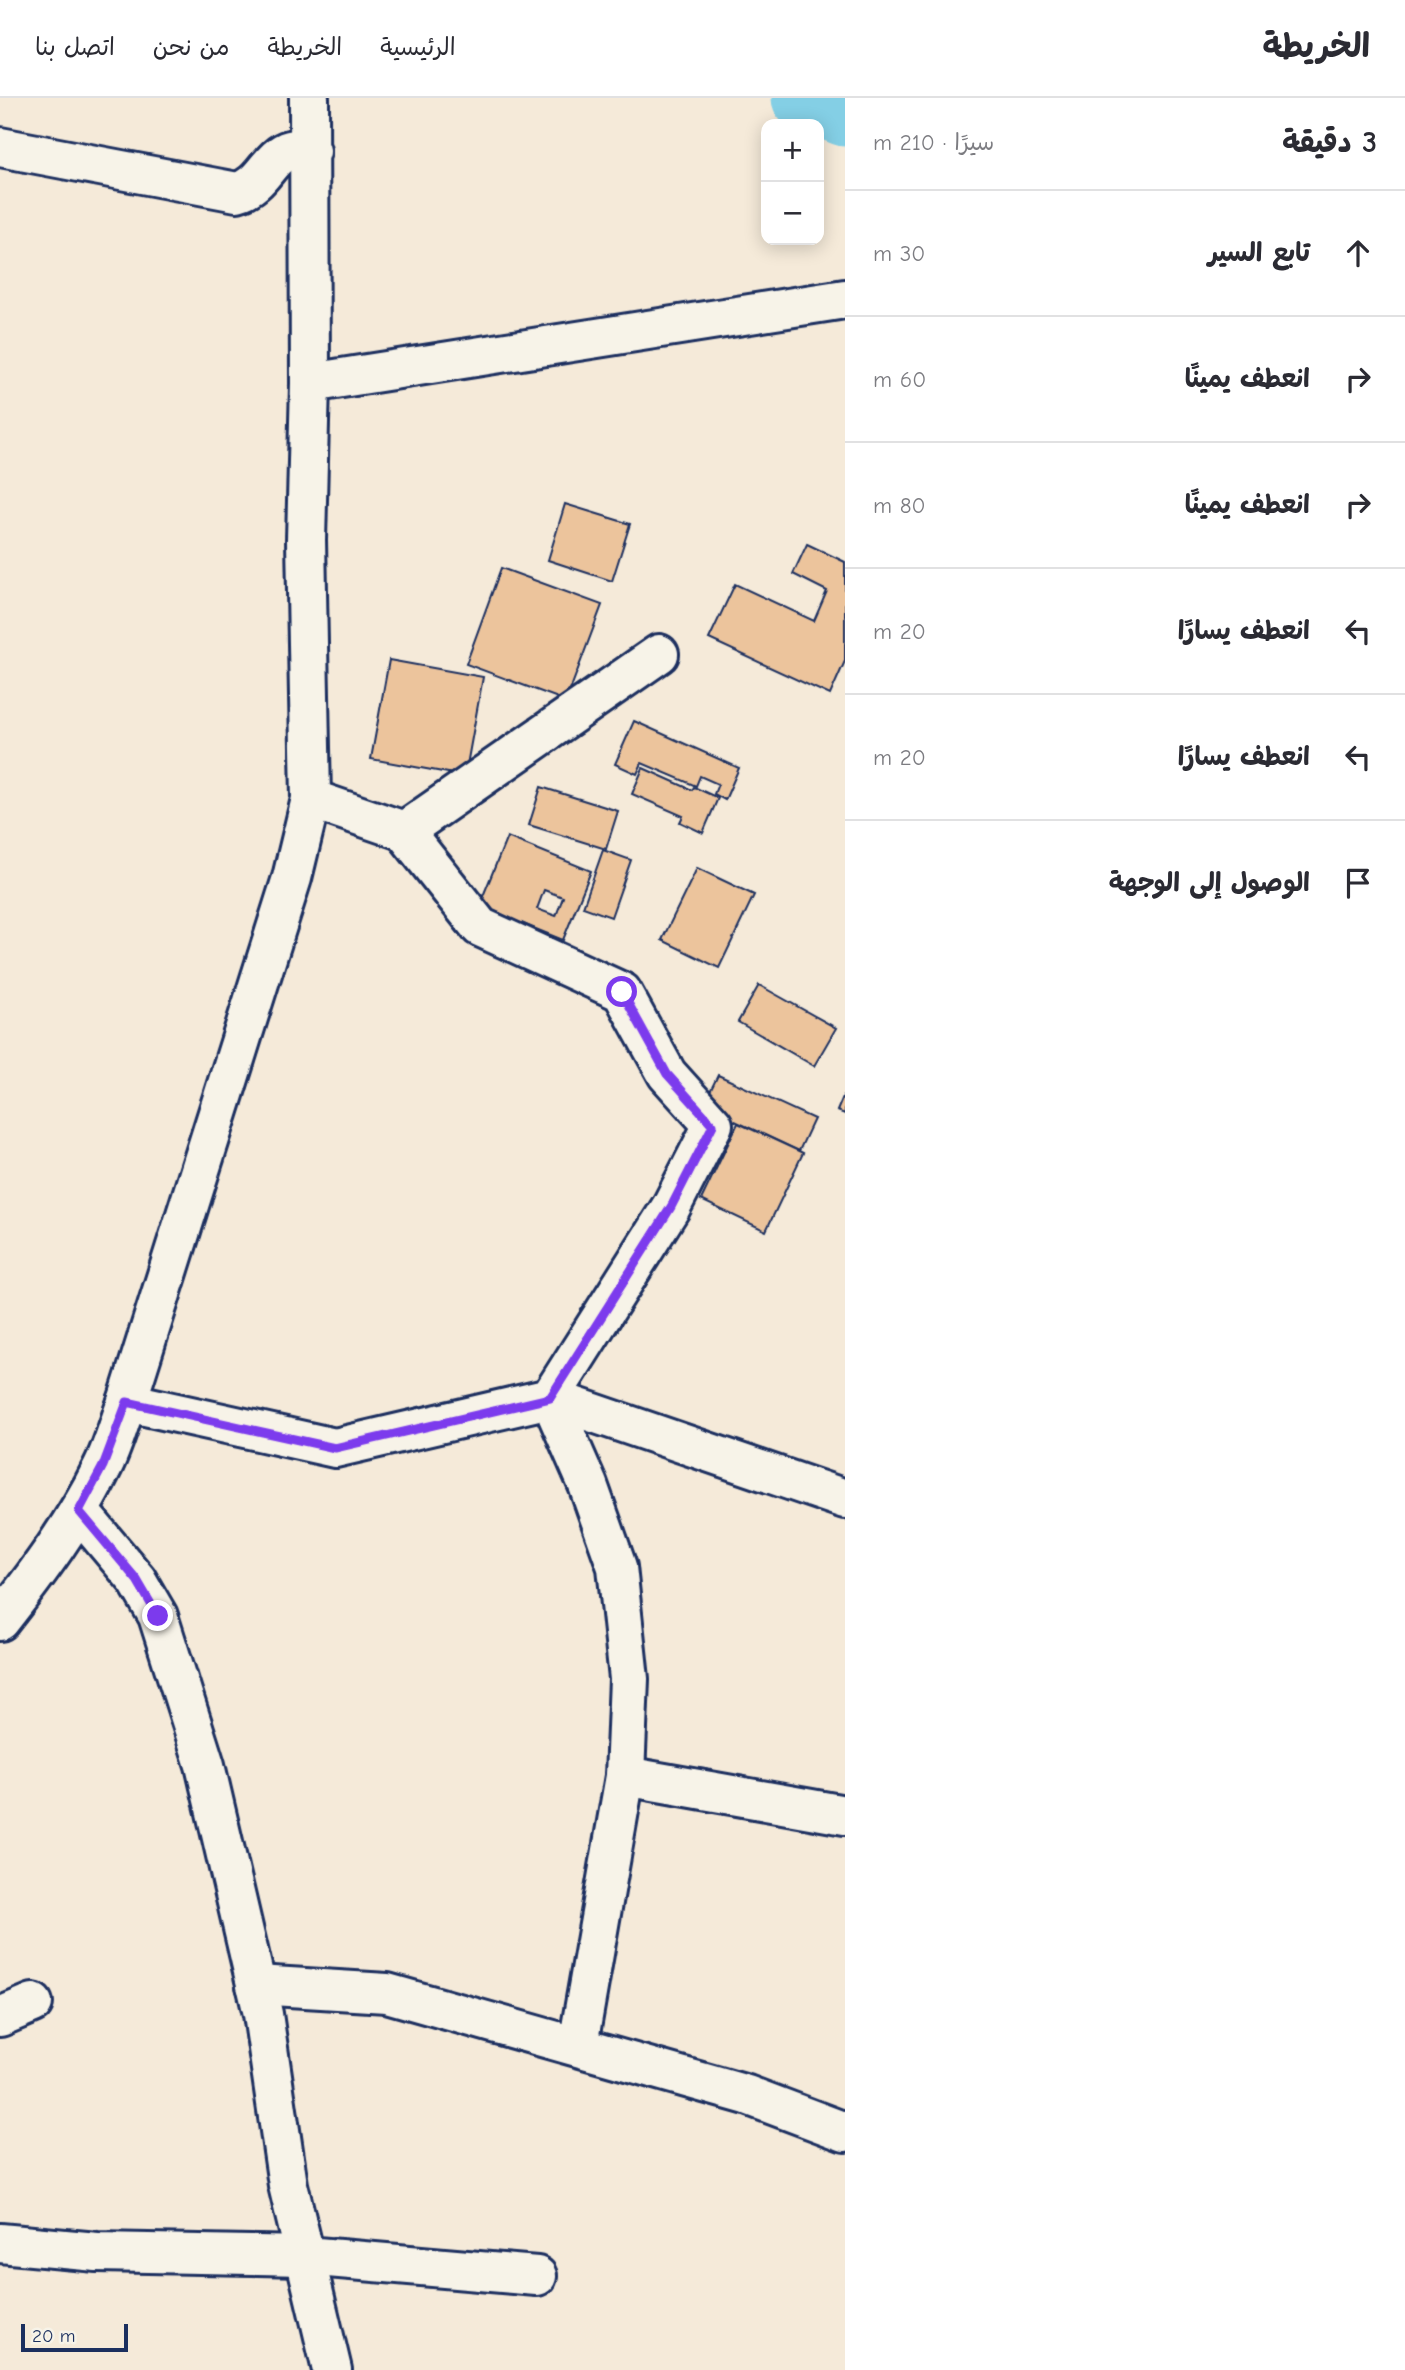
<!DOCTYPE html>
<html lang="ar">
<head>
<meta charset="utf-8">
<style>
	:root { --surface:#fff; --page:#f2f2f3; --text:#2b2b33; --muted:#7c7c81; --line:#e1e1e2 }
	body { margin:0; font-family:"Comic Neue","Playpen Sans Arabic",sans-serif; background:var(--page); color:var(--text); direction:rtl }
	.controls { position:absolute; right:21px; top:21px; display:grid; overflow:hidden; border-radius:14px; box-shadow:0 4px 18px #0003 }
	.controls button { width:63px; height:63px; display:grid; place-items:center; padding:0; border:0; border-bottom:2px solid var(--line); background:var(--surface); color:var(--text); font:35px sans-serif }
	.scale { position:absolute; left:21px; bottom:18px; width:107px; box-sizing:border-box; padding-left:7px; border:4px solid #1b2f5e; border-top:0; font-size:19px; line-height:24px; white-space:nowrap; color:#1b2f5e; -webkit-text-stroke:5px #f7f3e8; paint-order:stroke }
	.stop { position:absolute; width:21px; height:21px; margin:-16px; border:5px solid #7c3aed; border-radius:50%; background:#fff }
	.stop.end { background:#7c3aed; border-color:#fff; box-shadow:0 2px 7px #0008 }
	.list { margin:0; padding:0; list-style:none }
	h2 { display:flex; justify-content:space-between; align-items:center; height:91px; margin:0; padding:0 28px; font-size:30px }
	h2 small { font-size:23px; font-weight:400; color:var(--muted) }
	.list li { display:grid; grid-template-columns:46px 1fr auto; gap:21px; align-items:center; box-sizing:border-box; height:126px; padding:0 28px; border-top:2px solid var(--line) }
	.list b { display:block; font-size:26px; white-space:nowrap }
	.list em { font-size:23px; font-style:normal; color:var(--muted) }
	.icon { flex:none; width:38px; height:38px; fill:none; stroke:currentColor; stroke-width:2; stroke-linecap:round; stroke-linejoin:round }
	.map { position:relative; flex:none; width:845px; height:2272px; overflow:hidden; direction:ltr }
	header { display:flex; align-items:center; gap:42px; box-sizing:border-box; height:98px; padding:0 35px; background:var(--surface); border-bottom:2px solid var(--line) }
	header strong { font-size:33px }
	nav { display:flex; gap:38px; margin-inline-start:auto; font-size:24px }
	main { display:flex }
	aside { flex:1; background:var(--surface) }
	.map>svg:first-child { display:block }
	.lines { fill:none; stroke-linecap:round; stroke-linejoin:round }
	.river { stroke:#84cfe5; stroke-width:65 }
	.building { fill:#ecc49c; stroke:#1b2f5e; stroke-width:2; fill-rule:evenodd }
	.minor-casing { stroke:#1b2f5e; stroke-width:44 }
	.minor { stroke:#f7f3e8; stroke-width:38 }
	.route { stroke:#7c3aed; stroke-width:9 }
</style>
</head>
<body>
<header>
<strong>الخريطة</strong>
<nav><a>الرئيسية</a><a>الخريطة</a><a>من نحن</a><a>اتصل بنا</a></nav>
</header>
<main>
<aside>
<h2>3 دقيقة<small>سيرًا · 210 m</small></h2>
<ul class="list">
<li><svg class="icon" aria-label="ahead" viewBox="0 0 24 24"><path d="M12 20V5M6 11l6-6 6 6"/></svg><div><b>تابع السير</b></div><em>30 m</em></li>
<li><svg class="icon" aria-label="right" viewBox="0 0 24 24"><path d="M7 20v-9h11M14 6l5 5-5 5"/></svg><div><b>انعطف يمينًا</b></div><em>60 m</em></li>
<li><svg class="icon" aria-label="right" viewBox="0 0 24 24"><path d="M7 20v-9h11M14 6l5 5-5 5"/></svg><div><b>انعطف يمينًا</b></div><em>80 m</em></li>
<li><svg class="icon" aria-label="left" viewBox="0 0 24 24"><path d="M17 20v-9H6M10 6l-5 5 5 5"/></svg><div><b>انعطف يسارًا</b></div><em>20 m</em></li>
<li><svg class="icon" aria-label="left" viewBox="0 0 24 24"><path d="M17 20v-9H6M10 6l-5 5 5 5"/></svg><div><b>انعطف يسارًا</b></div><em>20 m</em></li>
<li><svg class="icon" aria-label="arrive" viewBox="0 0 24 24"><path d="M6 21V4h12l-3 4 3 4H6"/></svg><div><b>الوصول إلى الوجهة</b></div></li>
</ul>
</aside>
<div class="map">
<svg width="845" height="2272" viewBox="0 0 845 2272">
	<rect width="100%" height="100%" fill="#f5ead9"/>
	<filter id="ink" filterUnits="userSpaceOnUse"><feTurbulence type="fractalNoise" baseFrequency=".0143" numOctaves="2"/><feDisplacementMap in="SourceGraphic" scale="14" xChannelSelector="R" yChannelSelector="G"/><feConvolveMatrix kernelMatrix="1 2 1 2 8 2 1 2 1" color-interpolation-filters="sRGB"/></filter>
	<g filter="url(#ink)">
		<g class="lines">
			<polyline class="river" points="804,0 845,16"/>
		</g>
		<g class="building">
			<polygon points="565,406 630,426 612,483 548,462"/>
			<polygon points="807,446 845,464 845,563 830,597 709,541 735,486 814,523 827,493 793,476"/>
			<polygon points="501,470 602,507 566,603 466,566"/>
			<polygon points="389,562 483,579 465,678 371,661"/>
			<polygon points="634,623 739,670 725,702 714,696 718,686 700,678 696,688 642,665 637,676 615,666"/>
			<polygon points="643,670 692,692 694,689 718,700 703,735 680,724 683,718 632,696"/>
			<polygon points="541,689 618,713 606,751 529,727"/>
			<path d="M507,739l84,34 -28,69 -84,-34zM544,792l19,7 -7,19 -19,-7z"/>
			<polygon points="603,752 631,762 611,819 583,809"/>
			<polygon points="697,770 754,797 719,870 662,842"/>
			<polygon points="759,887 836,930 814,968 738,924"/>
			<polygon points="718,977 814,1021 799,1053 703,1008"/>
			<polygon points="845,994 845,1016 837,1013"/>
			<polygon points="738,1025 803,1055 766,1133 701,1102"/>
		</g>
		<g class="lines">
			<g class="minor-casing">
				<g id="minor">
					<path d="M0,49l237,45c34,-9 32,-53 74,-41"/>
					<polyline points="310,285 845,201"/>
					<polyline points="311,701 404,733 659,556"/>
					<polyline points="404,733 480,829 622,894 667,976 713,1027 671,1109 550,1300 588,1387 617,1469 629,1581 625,1678 578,1947"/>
					<polyline points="127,1304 335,1350 550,1300 845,1401"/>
					<polyline points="79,1413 137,1482 158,1518 205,1667 263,1916 288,2087 332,2272"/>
					<path d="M0,1523c38,-48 75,-98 102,-153 11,-21 17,-45 25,-66l165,-524 19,-79 -5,-259 4,-157 -1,-285"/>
					<polyline points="625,1678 845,1717"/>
					<polyline points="256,1887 387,1895 747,1997 845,2034"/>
					<polyline points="0,1919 33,1905"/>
					<polyline points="0,2145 97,2154 305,2158 537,2178"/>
				</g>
			</g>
			<use href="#minor" class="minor"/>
		</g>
	</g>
	<g class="lines" filter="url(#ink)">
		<polyline class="route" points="158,1518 137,1482 79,1413 103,1368 127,1304 335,1350 550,1300 671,1109 713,1027 667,976 622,894"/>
	</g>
</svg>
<div class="controls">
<button>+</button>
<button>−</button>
</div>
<div class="scale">20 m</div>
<div class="stop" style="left:622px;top:894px"></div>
<div class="stop end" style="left:158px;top:1518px"></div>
</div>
</main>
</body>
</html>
